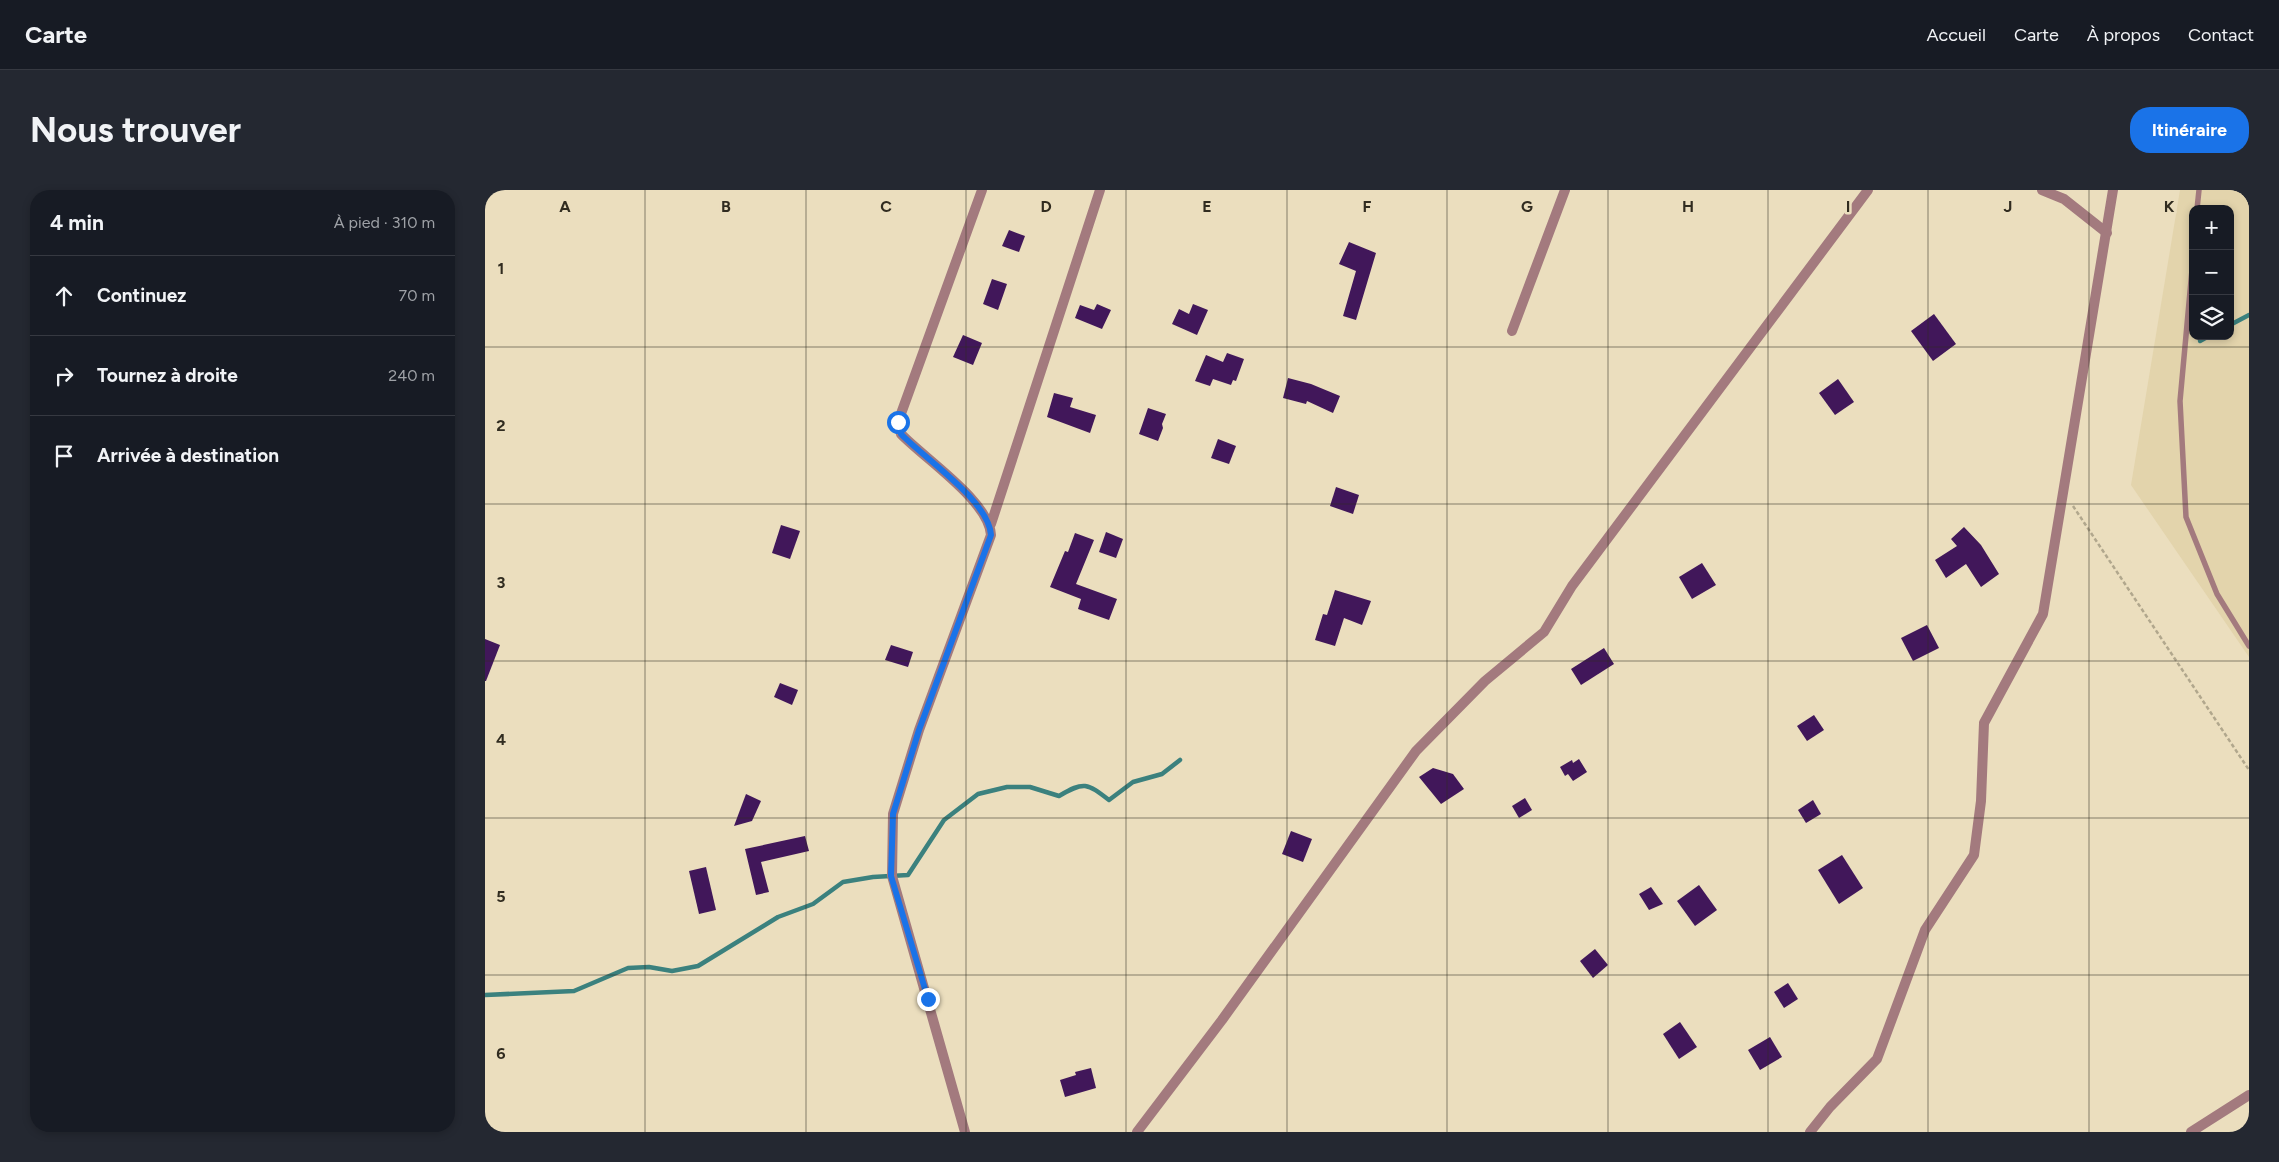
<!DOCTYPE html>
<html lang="fr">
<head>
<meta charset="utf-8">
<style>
	:root { --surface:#171b24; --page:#242831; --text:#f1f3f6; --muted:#9ea1a6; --line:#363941; --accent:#1a73e8 }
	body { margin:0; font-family:Figtree,sans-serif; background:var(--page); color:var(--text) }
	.controls { position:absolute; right:15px; top:15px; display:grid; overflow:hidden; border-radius:10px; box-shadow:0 2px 8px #0003 }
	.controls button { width:45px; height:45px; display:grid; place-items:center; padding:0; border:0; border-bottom:1px solid var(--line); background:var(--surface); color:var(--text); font:25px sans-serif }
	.stop { position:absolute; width:15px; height:15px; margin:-11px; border:4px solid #1a73e8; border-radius:50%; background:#fff }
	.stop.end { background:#1a73e8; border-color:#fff; box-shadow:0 1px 5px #0008 }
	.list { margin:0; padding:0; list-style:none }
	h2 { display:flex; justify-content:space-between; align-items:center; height:65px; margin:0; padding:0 20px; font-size:21px }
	h2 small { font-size:16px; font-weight:400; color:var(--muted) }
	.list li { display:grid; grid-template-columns:32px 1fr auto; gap:15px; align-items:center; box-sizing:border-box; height:80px; padding:0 20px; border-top:1px solid var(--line) }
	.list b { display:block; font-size:19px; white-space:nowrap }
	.list em { font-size:16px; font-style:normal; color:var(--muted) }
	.icon { flex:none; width:28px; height:28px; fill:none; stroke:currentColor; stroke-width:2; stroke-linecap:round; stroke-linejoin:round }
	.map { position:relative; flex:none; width:1764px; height:942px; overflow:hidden; border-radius:20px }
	header { display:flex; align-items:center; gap:30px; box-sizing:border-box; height:70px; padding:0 25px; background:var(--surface); border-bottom:1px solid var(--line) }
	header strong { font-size:24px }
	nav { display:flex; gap:28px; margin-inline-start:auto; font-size:18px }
	.intro { display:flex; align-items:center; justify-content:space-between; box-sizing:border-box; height:120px; padding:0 30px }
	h1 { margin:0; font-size:35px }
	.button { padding:12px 22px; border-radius:20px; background:var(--accent); color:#fff; font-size:18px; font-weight:700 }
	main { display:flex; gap:30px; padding:0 30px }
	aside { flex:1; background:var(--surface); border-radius:20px; box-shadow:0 2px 8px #0003 }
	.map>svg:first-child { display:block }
	.built { fill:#e3d4ac; fill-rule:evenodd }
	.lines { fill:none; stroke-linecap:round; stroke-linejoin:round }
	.stream { stroke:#3b817e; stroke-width:4.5 }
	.building { fill:#41175a }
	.path { stroke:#b1a78d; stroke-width:2.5; stroke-dasharray:4 2.5; stroke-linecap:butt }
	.lane { stroke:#a37a7e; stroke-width:5.5 }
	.street { stroke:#a37a7e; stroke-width:10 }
	.route { stroke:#1a73e8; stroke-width:6 }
	.grid { fill:none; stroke:#312c20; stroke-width:1; stroke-opacity:0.55 }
	.grid-label { font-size:16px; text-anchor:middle; font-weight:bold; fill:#312c20; stroke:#ebdebe; stroke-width:5; stroke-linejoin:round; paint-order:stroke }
</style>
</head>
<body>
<header>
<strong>Carte</strong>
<nav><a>Accueil</a><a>Carte</a><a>À propos</a><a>Contact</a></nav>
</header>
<div class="intro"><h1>Nous trouver</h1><a class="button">Itinéraire</a></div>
<main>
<aside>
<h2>4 min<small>À pied · 310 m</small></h2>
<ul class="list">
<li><svg class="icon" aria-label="ahead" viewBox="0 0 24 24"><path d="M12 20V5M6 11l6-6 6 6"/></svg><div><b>Continuez</b></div><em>70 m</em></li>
<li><svg class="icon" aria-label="right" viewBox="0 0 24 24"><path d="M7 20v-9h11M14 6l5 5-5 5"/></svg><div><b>Tournez à droite</b></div><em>240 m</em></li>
<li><svg class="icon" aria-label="arrive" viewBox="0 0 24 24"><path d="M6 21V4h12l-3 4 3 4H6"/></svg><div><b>Arrivée à destination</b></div></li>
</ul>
</aside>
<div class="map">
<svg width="1764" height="942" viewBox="0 0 1764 942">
	<rect width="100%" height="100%" fill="#ebdebe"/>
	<path class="built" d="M1695,0h69v467l-118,-172zM1708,19h37v127h-37z"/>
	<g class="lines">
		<g class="stream">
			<polyline points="1745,135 1764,125"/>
			<polyline points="1715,151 1724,146"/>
			<path d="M0,805l89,-4 54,-23 21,-1 23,4 26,-5 80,-49 35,-13 30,-22 30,-5 35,-2 36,-55 34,-26 29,-7h23l29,9c25,-15 28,-13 50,4l24,-18 29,-8 18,-14"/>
		</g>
	</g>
	<g class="building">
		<polygon points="524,40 540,46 534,62 517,56"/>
		<polygon points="864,52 891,63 871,130 858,126 871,81 854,74"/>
		<polygon points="507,89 522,94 513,120 498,114"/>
		<polygon points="612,114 626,120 617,139 590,128 595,115 609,120"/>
		<polygon points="708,114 723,120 712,145 687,134 694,119 704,124"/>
		<polygon points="1449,124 1471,154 1448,171 1426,141"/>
		<polygon points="478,145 497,153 488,175 468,167"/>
		<polygon points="742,163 759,169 751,191 748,190 746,195 728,189 725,196 710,191 721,165 738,172"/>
		<polygon points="803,188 826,194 855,206 848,223 822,211 821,214 798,208"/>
		<polygon points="1353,189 1369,212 1350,225 1334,203"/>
		<polygon points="569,203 588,208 585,217 611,225 605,243 562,227"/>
		<polygon points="663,218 681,224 677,234 678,238 673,251 654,244"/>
		<polygon points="733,249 751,256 744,274 726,268"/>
		<polygon points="851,297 874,305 868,324 845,316"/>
		<polygon points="296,335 315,341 305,369 287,363"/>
		<polygon points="1479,337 1496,355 1514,384 1496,397 1481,374 1461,388 1450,370 1472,356 1466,349"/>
		<polygon points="621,342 638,349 631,368 614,362"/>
		<polygon points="590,343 609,350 591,394 632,409 624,430 593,419 596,409 565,397 580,361 583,362"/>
		<polygon points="1217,373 1231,395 1207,409 1194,387"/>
		<polygon points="850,400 886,411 877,435 859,428 850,456 830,450 838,424 842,425"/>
		<polygon points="1442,435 1454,458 1428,471 1416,448"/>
		<polygon points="0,449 15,455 1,491 0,491"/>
		<polygon points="406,455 428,462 423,477 400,470"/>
		<polygon points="1119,458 1129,474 1096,495 1086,479"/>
		<polygon points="295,493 313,500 307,515 289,507"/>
		<polygon points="1329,525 1339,540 1322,551 1312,536"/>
		<polygon points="1094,569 1102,582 1088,591 1083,584 1080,586 1075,577 1087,570 1088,573"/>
		<polygon points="948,578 968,584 979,599 956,614 934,587"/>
		<polygon points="261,604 276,611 267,631 249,636"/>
		<polygon points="1040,608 1047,620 1034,628 1027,616"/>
		<polygon points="1328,610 1336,624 1321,633 1313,620"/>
		<polygon points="806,641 827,649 818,672 797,664"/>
		<polygon points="320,646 324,661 276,672 284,702 271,705 260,659"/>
		<polygon points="1357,665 1378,698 1354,714 1333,680"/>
		<polygon points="221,677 231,720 214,724 204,681"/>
		<polygon points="1214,695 1232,720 1210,736 1192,711"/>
		<polygon points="1166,697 1178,714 1164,720 1154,704"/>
		<polygon points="1110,759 1123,775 1108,788 1095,771"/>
		<polygon points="1303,793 1313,809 1299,818 1289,802"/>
		<polygon points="1195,832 1212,857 1194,869 1178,844"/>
		<polygon points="1285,847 1297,867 1275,880 1263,860"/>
		<polygon points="606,878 611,898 580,907 575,890 591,885 590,882"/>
	</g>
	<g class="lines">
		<polyline class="path" points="1588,316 1764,580"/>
		<g class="lane">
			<polyline points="1712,19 1714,0"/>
			<polyline points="1708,69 1695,211 1701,327 1732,404 1764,456"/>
		</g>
		<g class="street">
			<polyline points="1557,0 1579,9 1622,43"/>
			<polyline points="1027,141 1080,0"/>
			<polyline points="506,334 615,0"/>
			<path d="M480,942l-73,-256 1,-62 26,-84 72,-195c-2,-34 -66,-76 -90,-101l-3,-12 84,-232"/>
			<polyline points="652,942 737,830 931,561 1000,491 1059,442 1087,396 1383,0"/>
			<polyline points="1325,942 1345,917 1392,869 1440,740 1489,665 1496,611 1499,533 1558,424 1628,0"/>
			<polyline points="1706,942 1764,905"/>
		</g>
	</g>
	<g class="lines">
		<path class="route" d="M413,232l3,12c24,25 88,67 90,101l-72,195 -26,84 -2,62 37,123"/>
	</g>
	<path class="grid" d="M160,0v942M321,0v942M481,0v942M641,0v942M802,0v942M962,0v942M1123,0v942M1283,0v942M1443,0v942M1604,0v942M0,157h1764M0,314h1764M0,471h1764M0,628h1764M0,785h1764"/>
	<g class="grid-label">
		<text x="80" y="22">A</text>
		<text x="241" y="22">B</text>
		<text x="401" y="22">C</text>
		<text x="561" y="22">D</text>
		<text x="722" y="22">E</text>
		<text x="882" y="22">F</text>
		<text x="1042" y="22">G</text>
		<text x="1203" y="22">H</text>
		<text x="1363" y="22">I</text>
		<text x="1523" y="22">J</text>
		<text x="1684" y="22">K</text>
		<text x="16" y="84">1</text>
		<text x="16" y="241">2</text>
		<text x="16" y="398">3</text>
		<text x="16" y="555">4</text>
		<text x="16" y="712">5</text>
		<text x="16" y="869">6</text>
	</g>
</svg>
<div class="controls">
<button>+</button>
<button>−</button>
<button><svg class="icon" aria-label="layers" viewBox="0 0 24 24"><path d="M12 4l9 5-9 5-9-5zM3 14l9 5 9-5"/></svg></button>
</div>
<div class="stop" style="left:413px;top:232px"></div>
<div class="stop end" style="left:443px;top:809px"></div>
</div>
</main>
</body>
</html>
